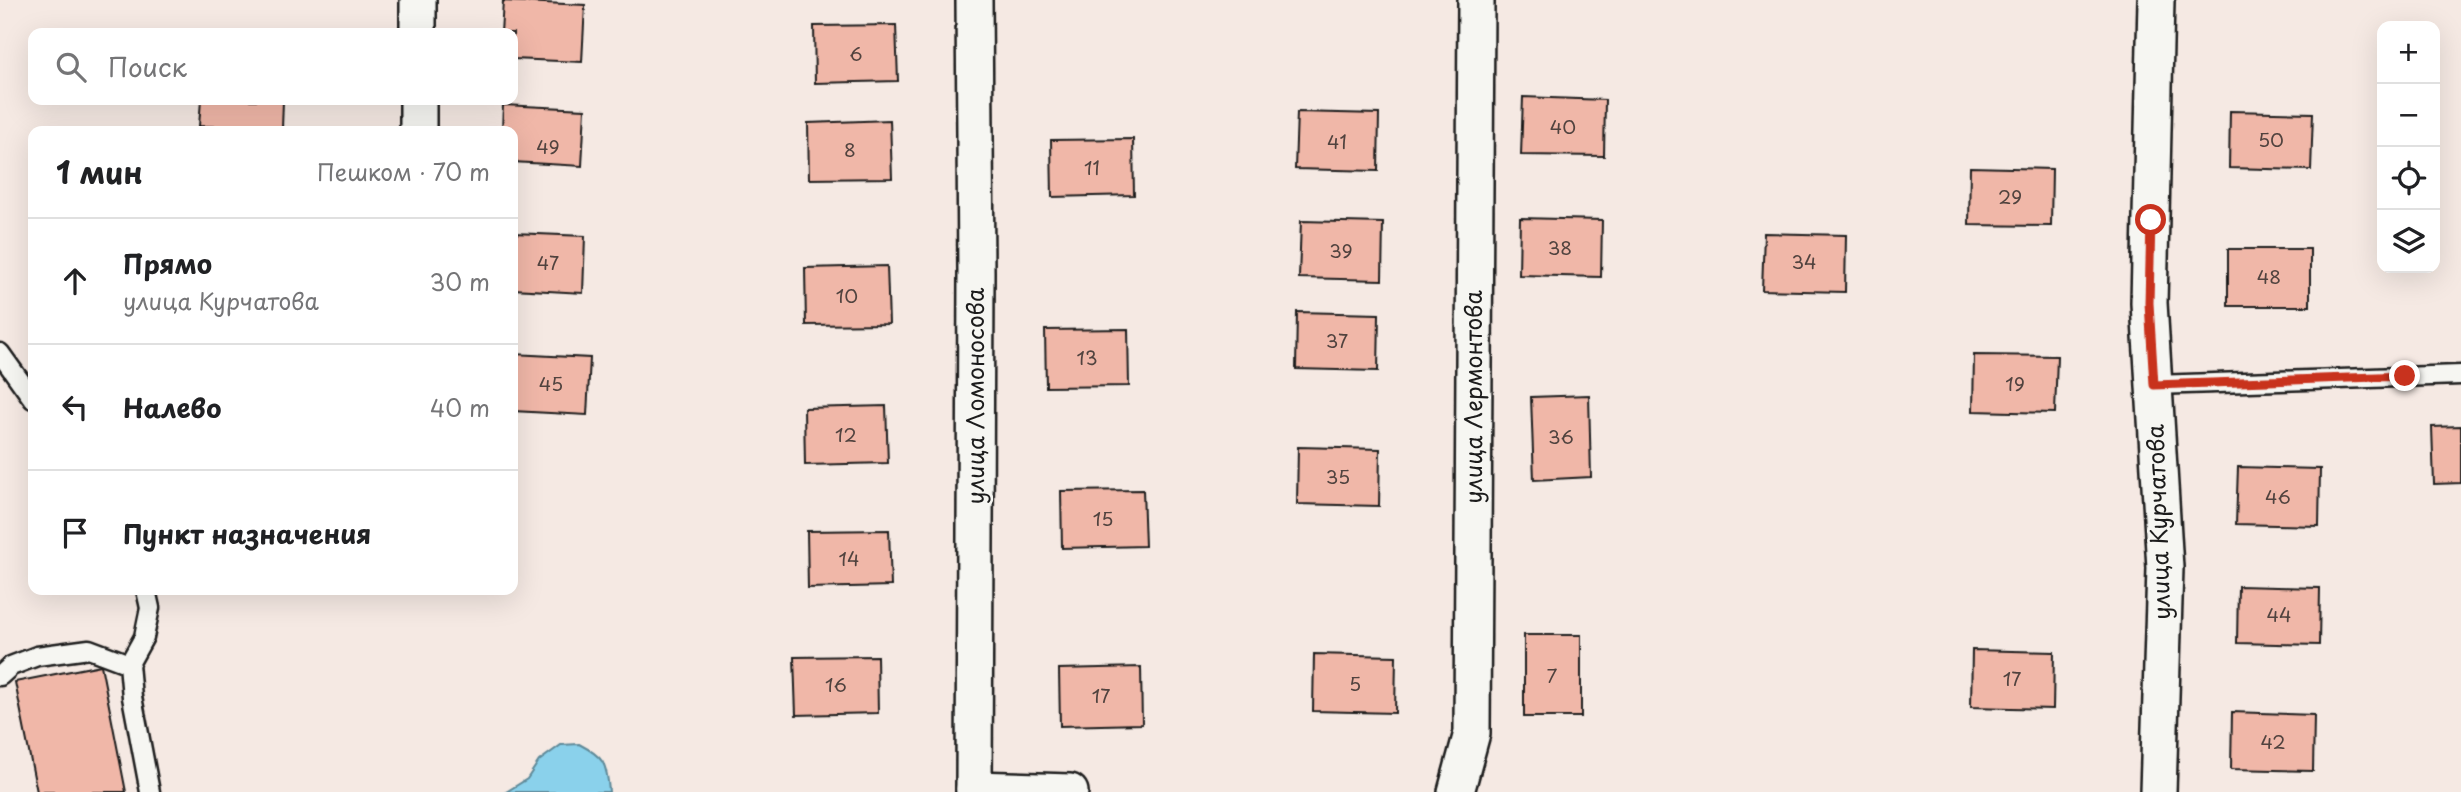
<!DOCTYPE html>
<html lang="ru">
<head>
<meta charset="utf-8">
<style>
	:root { --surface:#fff; --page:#f2f2f2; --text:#202124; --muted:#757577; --line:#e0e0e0 }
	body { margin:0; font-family:"Playpen Sans",sans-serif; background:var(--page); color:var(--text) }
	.controls { position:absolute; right:21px; top:21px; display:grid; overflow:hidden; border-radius:14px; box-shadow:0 7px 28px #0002 }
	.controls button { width:63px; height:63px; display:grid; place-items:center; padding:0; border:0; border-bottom:2px solid var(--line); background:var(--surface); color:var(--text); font:35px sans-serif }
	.stop { position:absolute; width:21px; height:21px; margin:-16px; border:5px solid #c8321e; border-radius:50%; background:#fff }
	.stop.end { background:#c8321e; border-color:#fff; box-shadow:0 2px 7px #0008 }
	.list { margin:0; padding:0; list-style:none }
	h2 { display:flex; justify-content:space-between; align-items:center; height:91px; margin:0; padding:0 28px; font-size:30px }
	h2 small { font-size:23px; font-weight:400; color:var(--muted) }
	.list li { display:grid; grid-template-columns:46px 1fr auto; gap:21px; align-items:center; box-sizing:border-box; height:126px; padding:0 28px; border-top:2px solid var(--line) }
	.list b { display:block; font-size:26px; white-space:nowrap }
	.list p { margin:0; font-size:23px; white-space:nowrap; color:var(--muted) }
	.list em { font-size:23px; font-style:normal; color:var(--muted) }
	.icon { flex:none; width:38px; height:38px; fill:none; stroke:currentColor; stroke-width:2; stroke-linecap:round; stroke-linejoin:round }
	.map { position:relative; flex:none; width:2461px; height:792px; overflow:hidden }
	.search { position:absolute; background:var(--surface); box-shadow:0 7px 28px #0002; left:28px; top:28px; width:490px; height:77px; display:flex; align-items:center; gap:18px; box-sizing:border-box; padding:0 24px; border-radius:14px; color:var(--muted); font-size:26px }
	.panel { position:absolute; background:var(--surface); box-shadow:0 7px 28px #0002; left:28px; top:126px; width:490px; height:469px; border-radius:14px }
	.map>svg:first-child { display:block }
	.water { fill:#8ad1eb; stroke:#5e8998; stroke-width:2 }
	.building { fill:#f0b7a8; stroke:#1c1c1c; stroke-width:2 }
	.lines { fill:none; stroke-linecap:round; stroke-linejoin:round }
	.service-casing { stroke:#1c1c1c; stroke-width:23 }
	.minor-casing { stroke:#1c1c1c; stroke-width:40 }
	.service { stroke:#f6f6f2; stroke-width:18 }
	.minor { stroke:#f6f6f2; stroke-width:35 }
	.route { stroke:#c8321e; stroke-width:9 }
	.labels { text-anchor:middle; stroke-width:5; stroke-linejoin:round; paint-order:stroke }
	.number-label { font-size:19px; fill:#51433f }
	.street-label { font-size:23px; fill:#1c1c1c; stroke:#f6f6f2 }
</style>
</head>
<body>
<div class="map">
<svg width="2461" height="792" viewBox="0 0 2461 792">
	<rect width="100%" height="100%" fill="#f5e9e3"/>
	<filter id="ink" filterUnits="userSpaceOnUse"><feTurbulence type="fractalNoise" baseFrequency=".0143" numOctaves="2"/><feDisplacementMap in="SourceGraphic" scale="14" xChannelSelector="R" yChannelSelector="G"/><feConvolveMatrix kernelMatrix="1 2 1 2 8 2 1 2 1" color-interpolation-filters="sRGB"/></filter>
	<g filter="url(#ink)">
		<path class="water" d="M579,744c25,13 28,19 30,48h-103l21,-13 12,-18 22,-16z"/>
		<g class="building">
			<polygon points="503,1 585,5 582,62 513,59 513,33 501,33"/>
			<polygon points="896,25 898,81 815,83 814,26"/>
			<polygon points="1523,97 1605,100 1604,156 1521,155"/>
			<polygon points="201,100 283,100 282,129 199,126"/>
			<polygon points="503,105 585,109 582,166 513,162 513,131 502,131"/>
			<polygon points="2230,111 2313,113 2311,170 2229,168"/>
			<polygon points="1297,112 1379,114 1378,171 1295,169"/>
			<polygon points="890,120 892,178 809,179 808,123"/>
			<polygon points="1133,139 1134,195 1052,197 1051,140"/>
			<polygon points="1970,167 2052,169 2051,226 1969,225"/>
			<polygon points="1520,218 1602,220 1601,277 1519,275"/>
			<polygon points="1301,221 1383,223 1382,280 1299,278"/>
			<polygon points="513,233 585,236 583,293 513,289"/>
			<polygon points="1764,233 1846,235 1845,292 1762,290"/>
			<rect x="2228" y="249" width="82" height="57"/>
			<polygon points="887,266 889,324 806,325 805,268"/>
			<polygon points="1297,312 1379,314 1378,371 1296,369"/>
			<polygon points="1128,329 1129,386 1046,387 1045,330"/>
			<polygon points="513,354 590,358 587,415 513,411"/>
			<polygon points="1974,355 2057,356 2055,413 1973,411"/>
			<polygon points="1589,395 1591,477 1534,480 1531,397"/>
			<polygon points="886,406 888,463 805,465 804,408"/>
			<polygon points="2461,426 2461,483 2434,484 2432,427"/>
			<polygon points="1298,447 1380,449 1379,506 1297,504"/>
			<polygon points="2238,467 2320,469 2319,526 2236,524"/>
			<polygon points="1143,490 1145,546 1062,548 1061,491"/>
			<polygon points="889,530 891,586 808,588 807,531"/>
			<polygon points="2238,586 2320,588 2319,645 2237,643"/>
			<rect x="1524" y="635" width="57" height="82"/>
			<polygon points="1972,650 2054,652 2053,709 1971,707"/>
			<polygon points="1314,654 1396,656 1395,713 1313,711"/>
			<polygon points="877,656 878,713 796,715 794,657"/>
			<polygon points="101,665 126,792 37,792 15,682"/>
			<polygon points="1141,667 1142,724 1060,726 1059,669"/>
			<polygon points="2232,712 2314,715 2313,771 2231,769"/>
		</g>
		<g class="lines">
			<g class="service-casing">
				<g id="service">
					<polyline points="0,353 33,399"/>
					<polyline points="2154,385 2461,375"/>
					<polyline points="146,590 150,608 144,637 129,664 132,697 150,792"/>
					<polyline points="0,676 11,666 37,656 89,649 129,664"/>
				</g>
			</g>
			<g class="minor-casing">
				<g id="minor">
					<polyline points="418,0 418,33"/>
					<polyline points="2156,0 2149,303 2165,568 2158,792"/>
					<polyline points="418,100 418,131"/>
					<polyline points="974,789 1070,792"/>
					<polyline points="974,792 976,272 974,0"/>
					<polyline points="1456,792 1472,733 1476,0"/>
				</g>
			</g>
			<use href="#service" class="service"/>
			<use href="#minor" class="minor"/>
		</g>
	</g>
	<g class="lines" filter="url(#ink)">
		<polyline class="route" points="2151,220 2149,303 2154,385 2405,376"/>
	</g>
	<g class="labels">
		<g class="number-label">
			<text x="856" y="61">6</text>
			<text x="1563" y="134">40</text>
			<text x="2271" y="147">50</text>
			<text x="1337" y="149">41</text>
			<text x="548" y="154">49</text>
			<text x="850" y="157">8</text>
			<text x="1092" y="175">11</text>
			<text x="2010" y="204">29</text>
			<text x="1560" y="255">38</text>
			<text x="1341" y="258">39</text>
			<text x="1804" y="269">34</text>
			<text x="548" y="270">47</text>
			<text x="2269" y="284">48</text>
			<text x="847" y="303">10</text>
			<text x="1337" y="348">37</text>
			<text x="1087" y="365">13</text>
			<text x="551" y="391">45</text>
			<text x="2015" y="391">19</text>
			<text x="846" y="442">12</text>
			<text x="1561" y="444">36</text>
			<text x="1338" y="484">35</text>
			<text x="2278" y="504">46</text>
			<text x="1103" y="526">15</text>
			<text x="849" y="566">14</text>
			<text x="2279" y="622">44</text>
			<text x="1552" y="683">7</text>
			<text x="2012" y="686">17</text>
			<text x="1355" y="691">5</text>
			<text x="836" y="692">16</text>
			<text x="1101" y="703">17</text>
			<text x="2273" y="749">42</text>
		</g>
		<g class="street-label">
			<text transform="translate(976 396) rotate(-90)" y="8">улица Ломоносова</text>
			<text transform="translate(1474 397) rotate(-90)" y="8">улица Лермонтова</text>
			<text transform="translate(2159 522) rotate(-92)" y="8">улица Курчатова</text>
		</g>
	</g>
</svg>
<div class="controls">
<button>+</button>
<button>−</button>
<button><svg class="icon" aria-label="locate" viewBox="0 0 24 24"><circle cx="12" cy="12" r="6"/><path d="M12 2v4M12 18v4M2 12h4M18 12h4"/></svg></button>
<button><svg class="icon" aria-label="layers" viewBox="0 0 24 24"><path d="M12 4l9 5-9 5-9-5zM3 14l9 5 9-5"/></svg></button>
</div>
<div class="stop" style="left:2151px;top:220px"></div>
<div class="stop end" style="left:2405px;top:376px"></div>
<div class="search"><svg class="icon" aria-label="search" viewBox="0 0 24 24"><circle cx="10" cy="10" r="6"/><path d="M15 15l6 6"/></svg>Поиск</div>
<section class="panel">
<h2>1 мин<small>Пешком · 70 m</small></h2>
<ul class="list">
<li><svg class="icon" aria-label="ahead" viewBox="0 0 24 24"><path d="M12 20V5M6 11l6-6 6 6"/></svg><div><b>Прямо</b><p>улица Курчатова</p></div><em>30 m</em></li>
<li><svg class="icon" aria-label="left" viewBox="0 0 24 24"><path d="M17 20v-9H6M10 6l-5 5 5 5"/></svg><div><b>Налево</b></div><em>40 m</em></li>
<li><svg class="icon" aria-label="arrive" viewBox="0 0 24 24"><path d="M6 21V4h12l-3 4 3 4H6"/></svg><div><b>Пункт назначения</b></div></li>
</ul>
</section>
</div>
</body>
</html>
